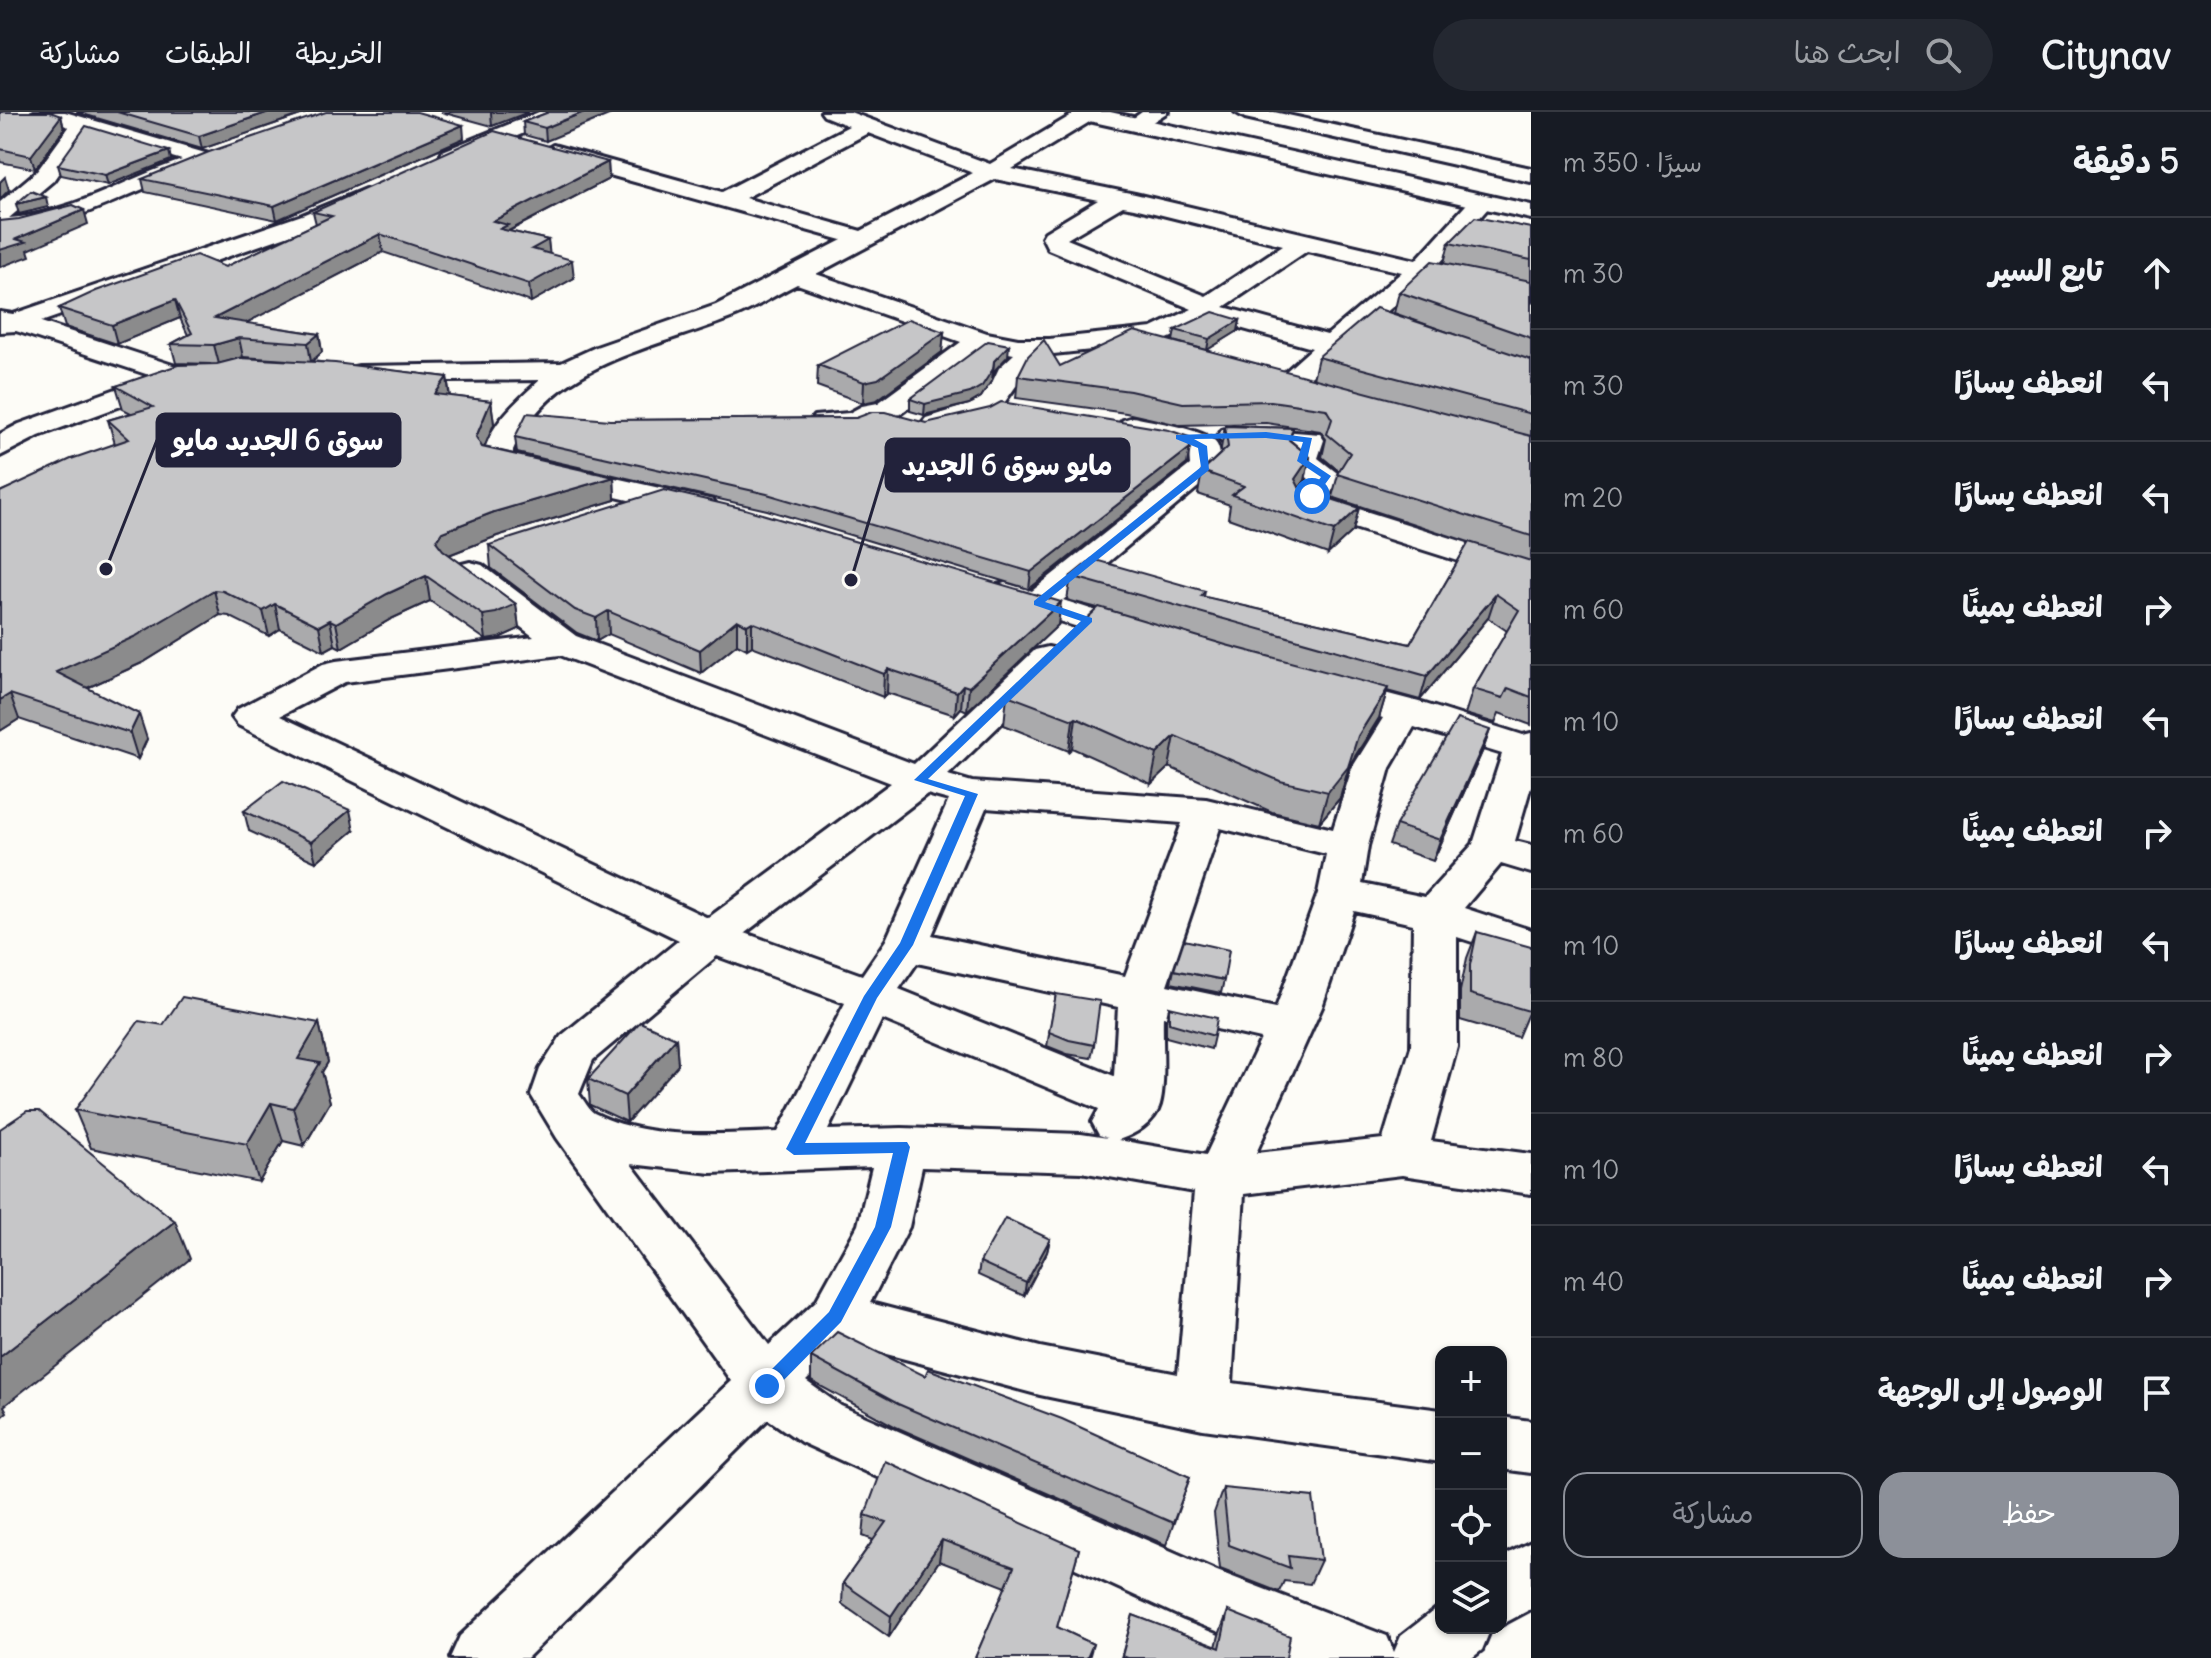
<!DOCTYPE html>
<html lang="ar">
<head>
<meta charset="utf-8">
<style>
	:root { --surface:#171b24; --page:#242831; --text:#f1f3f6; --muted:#9ea1a6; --line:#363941; --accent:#8c9099 }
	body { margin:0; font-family:Delius,"Playpen Sans Arabic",sans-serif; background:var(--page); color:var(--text); direction:rtl }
	.controls { position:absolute; right:24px; bottom:24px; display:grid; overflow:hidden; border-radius:16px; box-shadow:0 2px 6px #0004 }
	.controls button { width:72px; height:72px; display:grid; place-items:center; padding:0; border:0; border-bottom:2px solid var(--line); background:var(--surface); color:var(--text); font:40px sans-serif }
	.stop { position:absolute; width:24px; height:24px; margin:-18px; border:6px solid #1a73e8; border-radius:50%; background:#fff }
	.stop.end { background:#1a73e8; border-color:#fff; box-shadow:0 2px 8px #0008 }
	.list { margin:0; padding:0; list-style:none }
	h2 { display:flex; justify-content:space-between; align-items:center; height:104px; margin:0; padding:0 32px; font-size:34px }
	h2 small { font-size:26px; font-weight:400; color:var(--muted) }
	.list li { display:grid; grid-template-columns:52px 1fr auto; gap:24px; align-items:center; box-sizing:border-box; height:112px; padding:0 32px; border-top:2px solid var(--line) }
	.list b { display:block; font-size:30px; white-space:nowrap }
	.list em { font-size:26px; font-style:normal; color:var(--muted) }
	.actions { display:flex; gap:16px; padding:24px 32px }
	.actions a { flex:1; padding:18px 0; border:2px solid var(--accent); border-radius:24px; text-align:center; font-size:28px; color:var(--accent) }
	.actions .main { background:var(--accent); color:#fff }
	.icon { flex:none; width:44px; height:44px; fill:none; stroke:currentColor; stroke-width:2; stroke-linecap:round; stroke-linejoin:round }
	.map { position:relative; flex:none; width:1531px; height:1546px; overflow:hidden; direction:ltr }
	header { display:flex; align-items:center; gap:48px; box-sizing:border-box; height:112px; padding:0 40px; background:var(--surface); border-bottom:2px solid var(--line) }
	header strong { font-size:38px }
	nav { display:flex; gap:44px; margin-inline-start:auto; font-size:28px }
	.search { width:560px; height:72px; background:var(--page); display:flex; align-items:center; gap:20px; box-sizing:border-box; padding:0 28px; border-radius:44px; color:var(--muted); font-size:30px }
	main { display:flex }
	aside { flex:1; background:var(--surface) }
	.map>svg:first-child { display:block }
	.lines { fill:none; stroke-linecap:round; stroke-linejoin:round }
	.street-casing { stroke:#22223b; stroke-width:6 }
	.secondary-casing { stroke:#22223b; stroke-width:6 }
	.street { fill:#fdfcf7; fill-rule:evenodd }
	.secondary { fill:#fdfcf7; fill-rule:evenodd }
	.wall { fill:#aaaaac; stroke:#22223b; stroke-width:2; fill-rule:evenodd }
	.shaded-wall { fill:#8b8b8c; stroke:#22223b; stroke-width:2 }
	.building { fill:#c6c6c8; stroke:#22223b; stroke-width:2 }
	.route { fill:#1a73e8 }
	.leader { fill:none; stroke:#22223b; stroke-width:3 }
	.callout-dot { fill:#22223b; stroke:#fdfcf7; stroke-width:3 }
	.callout { fill:#22223b; stroke:#22223b; stroke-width:3 }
	.callout-label { font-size:28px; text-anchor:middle; font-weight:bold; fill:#fff }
</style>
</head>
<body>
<header>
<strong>Citynav</strong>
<div class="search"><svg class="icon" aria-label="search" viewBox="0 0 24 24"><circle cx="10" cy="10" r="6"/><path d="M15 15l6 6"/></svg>ابحث هنا</div>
<nav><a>الخريطة</a><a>الطبقات</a><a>مشاركة</a></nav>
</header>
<main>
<aside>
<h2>5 دقيقة<small>سيرًا · 350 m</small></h2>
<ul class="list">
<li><svg class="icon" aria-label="ahead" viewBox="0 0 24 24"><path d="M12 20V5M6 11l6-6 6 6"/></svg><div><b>تابع السير</b></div><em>30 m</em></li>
<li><svg class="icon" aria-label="left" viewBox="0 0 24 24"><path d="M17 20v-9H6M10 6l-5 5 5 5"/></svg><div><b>انعطف يسارًا</b></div><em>30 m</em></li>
<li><svg class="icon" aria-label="left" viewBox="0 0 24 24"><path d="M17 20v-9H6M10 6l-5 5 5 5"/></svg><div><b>انعطف يسارًا</b></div><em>20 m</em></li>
<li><svg class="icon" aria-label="right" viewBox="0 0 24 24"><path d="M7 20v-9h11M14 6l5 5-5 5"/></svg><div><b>انعطف يمينًا</b></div><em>60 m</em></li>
<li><svg class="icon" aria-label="left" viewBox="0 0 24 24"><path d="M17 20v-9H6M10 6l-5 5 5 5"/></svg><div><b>انعطف يسارًا</b></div><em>10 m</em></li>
<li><svg class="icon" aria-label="right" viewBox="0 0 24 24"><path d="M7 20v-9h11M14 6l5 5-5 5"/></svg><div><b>انعطف يمينًا</b></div><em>60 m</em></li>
<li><svg class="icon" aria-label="left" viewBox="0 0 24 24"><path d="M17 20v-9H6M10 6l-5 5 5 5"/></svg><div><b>انعطف يسارًا</b></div><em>10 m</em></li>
<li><svg class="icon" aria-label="right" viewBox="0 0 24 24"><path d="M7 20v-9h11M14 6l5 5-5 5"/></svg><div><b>انعطف يمينًا</b></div><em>80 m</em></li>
<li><svg class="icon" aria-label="left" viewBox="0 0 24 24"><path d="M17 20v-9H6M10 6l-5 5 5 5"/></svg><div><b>انعطف يسارًا</b></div><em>10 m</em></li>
<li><svg class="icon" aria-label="right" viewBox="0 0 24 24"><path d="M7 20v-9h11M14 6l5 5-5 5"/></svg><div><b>انعطف يمينًا</b></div><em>40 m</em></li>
<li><svg class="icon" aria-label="arrive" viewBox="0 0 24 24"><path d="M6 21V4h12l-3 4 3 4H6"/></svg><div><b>الوصول إلى الوجهة</b></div></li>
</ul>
<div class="actions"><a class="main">حفظ</a><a>مشاركة</a></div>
</aside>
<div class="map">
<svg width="1531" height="1546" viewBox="0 0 1531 1546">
	<rect width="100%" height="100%" fill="#fdfcf7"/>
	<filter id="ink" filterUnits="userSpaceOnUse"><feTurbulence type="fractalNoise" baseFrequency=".0125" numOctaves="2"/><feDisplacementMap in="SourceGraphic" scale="16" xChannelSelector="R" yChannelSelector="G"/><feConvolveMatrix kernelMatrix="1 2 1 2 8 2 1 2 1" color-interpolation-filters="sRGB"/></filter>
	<g filter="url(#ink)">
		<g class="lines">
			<g class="street-casing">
				<g id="street">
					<path d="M33,0h32l147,43 3,5 -3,5c-74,18 -132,63 -212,68v-31l37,-31 32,-44 -33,-11zM87,20l95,28c-57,19 -112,54 -173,58l44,-37z"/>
					<polygon points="539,0 567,0 564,4 459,49 443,49 440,44 443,39"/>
					<path d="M821,0h29l140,52 87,-52h21l-2,6 -84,51 123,25 281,66 58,-64h16l4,5 -4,5 -52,59 93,20v16l-105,-23 -128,110 -10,2 -10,-2 -4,-6 38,-34 -101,-28 -53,23 -114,12 -21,21 -28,40 -59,17 -10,-3 -5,-6 5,-6 48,-15 18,-20 7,-15 15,-14 -28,-5 -90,68c-29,7 -51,19 -82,11l-5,-6 5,-6 35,-3 13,-7 16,-3 83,-61 -164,-58c-22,11 -43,25 -66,34 -78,31 -180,45 -218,132v5l200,45 5,7 -5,7 -11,3 -216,-50 -4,-6c4,-34 34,-59 58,-81l-181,2 -10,-2 -4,-6 4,-6 10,-2 202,-3 35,-16 120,-42 126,-65 -297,-83 -3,-5 11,-7 169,47 127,-66 -25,-10zM868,21l105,40 -112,58 -116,-33zM995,67l103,21 -53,32 -3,5 6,12 144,60 -40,19 -103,11h-31l-31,-6 -171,-59zM1123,94l11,2 149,37 -77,51 -139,-57zM1307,139l95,21 -75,63 -103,-28z"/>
					<polygon points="1142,0 1168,0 1143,16 1129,16 1125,12"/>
					<polygon points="1235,0 1274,0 1531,56 1531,70 1245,6"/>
					<polygon points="365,77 373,79 377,84 373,89 318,113 41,210 182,256 228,257 232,263 228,269 181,272 39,324 0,344 0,322 19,312 152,264 16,219 0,220 0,200 13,202 302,103"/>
					<path d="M1133,305c18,4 71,12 82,25 6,6 5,18 6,26l-158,132 89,29 6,7 -6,7 -12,4 -12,-4 -135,-43 -5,-7 5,-7 12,-3 27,8 158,-126 -1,-14 -66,-19 -5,-6 5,-6z"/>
					<polygon points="1233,315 1320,322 1324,328 1318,346 1341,364 1327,387 1531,451 1531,472 1297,398 1292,391 1309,367 1287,349 1291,336 1222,330 1218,324 1222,318"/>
					<path d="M470,450l12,3 94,71 338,128 121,-114 13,-3 13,3 5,8 -5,8 -113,109 24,7 234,17 127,30 19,-61 31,-50 -69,-21 -5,-8 5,-8 13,-3 92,24 104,33 8,-2v53l-16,55 16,4v28l-30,-9 -37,44 67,22v31l-74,-24v110l-26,94 100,13v40l-129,-19 -158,19 -12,189 209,27v52l-238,-33 -163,-34 -195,-52 -39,38 35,25 376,165 170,65 7,16 7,-16 40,-31v23h50l-9,22 -10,8h-187l-101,-40 -383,-176 -33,-23 -241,239h-77l10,-22 271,-255 -174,-243 -26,-43 9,-26 21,-33 118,-96 -441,-215 -6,-8 6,-8 85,-45 13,-3 198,-24 -76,-58 -5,-7 5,-7zM560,543l331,128 -183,135 -428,-202 65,-34zM1414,615l88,27 -29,90 -48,53 -63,-13 6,-38 22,-78zM927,682l22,6 -63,140 -24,35 -117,-42zM986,696l196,15 -57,153 -193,-41zM1220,716l106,26 -8,39 -42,115 -109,-23zM1354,799l59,13 -2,123 -28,92 -127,14 66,-146zM717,844l128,47 -67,129c-59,2 -129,9 -184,-19 -6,-4 -10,-13 -15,-19l14,-34zM917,851l201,44 -4,69 -215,-87zM1163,905l98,22 -55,116 -88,-15c16,-5 37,-17 42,-35 6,-21 2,-65 3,-88zM882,907l217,90 -7,13 7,13 9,3 -27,-4 -179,-6 -74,2zM631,1052l80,9 161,-6 -14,58 -42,76 -47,44zM922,1055l159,5 113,20 -16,182 -138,-27 -170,-44 39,-76z"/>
					<polygon points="1501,1305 1531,1309 1531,1361 1501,1357"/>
					<polygon points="1531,1430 1531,1497 1501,1513 1501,1445"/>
				</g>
			</g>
			<g class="secondary-casing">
				<polygon id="secondary" points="1069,0 1110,0 1531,93 1531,107 1080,7"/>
			</g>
			<use href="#street" class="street"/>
			<use href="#secondary" class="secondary"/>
		</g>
		<g class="wall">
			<polygon points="0,0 61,4 64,17 35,57 0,50"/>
			<polygon points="76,0 309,0 202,37"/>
			<polygon points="441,0 529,0 492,14"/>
			<polygon points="549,0 546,29 524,23 523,10"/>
			<polygon points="464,26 277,108 145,80 142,67"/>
			<polygon points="169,39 171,48 108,73 61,63 58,53"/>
			<path d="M608,50l1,17 -100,52 39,9 1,14 25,24 -43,24 -148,-50 -138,71 74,11 3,18 -10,9 135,16 3,19 41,5 3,23 -10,23 130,30 1,23 -118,36 -48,19 67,49 3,25 -20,9 -13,2 -56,-39 -39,18 -50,29 -6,-3 -11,6 -44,-22 -11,7 -40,-20 -9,-1 -76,47 -57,26 60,51 -9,20 -119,-40 -19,12v-239l115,-48 -7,-24 23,-7 -8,-4 -7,-23 95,-22 -35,-1 -5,-19 17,-9 -8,-17 -63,26 -52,-17 -6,-19 166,-41 91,-43 -3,-12zM243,245l45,3 -47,-2z"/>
			<polygon points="1531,116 1531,613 1499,601 1495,611 1465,602 1473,577 1507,519 1488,506 1420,588 1387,579 1379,606 1349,654 1340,686 1319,711 1272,700 1169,655 1151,672 1072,636 1069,639 1004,613 1007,583 1098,496 1067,488 1071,464 1205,479 1204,485 1410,532 1469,430 1332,385 1339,359 1322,345 1326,327 1320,319 1266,311 1179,313 1126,301 1016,286 1018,264 1060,254 1313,267 1318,245 1453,222 1394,201 1399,180 1444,151 1449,131"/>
			<polygon points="1240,208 1238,219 1207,238 1173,229 1175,218"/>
			<polygon points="944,220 942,240 877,288 863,291 817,274 818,253"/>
			<polygon points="1008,244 993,260 992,268 981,285 969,292 924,303 910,299 910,287"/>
			<polygon points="856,306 926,311 1187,352 1029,477 767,398 517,341 515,325 610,308"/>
			<polygon points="1225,314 1293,316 1290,328 1310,345 1305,368 1299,376 1353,419 1328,442 1228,406 1230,393 1198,382 1202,359 1221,341 1221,336"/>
			<polygon points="489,433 1058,513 967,599 961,596 955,603 887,581 883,585 752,534 747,537 737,532 701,561 609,522 597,529 577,521 491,456"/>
			<polygon points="1490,618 1483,638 1433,749 1389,733 1396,713"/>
			<polygon points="244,699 354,718 316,750 249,719"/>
			<polygon points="1477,820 1529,899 1518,925 1460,908 1460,879 1467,846"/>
			<polygon points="1174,858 1224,868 1221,881 1171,871"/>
			<polygon points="1056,882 1094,933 1091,946 1067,942 1047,934"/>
			<polygon points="1169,895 1214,924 1211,937 1166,925 1166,909"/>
			<polygon points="319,911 328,950 322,960 330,990 304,1034 283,1029 259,1070 91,1036 75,998 163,913"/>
			<polygon points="676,926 678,953 627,1010 590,993 588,967"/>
			<polygon points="1050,1127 1047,1140 1024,1184 978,1163 980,1150"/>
			<polygon points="811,1245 925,1264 1190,1365 1166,1433 896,1315 811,1269"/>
			<polygon points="1223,1376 1321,1448 1310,1472 1284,1469 1279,1480 1220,1457 1214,1401"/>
			<polygon points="865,1403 1079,1437 1057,1515 1093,1532 1089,1546 975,1546 1006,1475 939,1449 889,1525 842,1492 843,1471 873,1428 863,1424"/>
			<polygon points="1228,1499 1286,1546 1121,1546 1133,1503 1216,1535 1219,1523"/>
		</g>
		<g class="shaded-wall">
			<polygon points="269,0 309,0 202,37 199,24"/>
			<polygon points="493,0 529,0 492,14 491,1"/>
			<polygon points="584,0 616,0 546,29 545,16"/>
			<polygon points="61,4 64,17 35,57 31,44"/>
			<polygon points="463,13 464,26 277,108 274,94"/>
			<polygon points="169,39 171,48 108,73 105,63"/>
			<polygon points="608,50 609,67 508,119 509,130 493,109"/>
			<polygon points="5,65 9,78 0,87 0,70"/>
			<polygon points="46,85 48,95 19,102 16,92"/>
			<polygon points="84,98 88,112 28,138 30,144 0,155 0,138 16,127"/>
			<polygon points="380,122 383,140 219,225 215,206"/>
			<polygon points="548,128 550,145 532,137"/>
			<polygon points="572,148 574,166 531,190 529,172"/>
			<polygon points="175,188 180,206 117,232 112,213"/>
			<polygon points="1240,208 1238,219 1207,238 1209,227"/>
			<polygon points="944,220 942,240 877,288 863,291 864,270"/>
			<polygon points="319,222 322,240 311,250 308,231"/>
			<polygon points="239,226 243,245 219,252 214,233"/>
			<polygon points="1009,233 1008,244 993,260 994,249"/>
			<polygon points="993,257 992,268 981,285 969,292 924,303 925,292"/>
			<polygon points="447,265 450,288 435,282"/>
			<polygon points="491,289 494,312 479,348 476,325"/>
			<polygon points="1190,336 1187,352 1029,477 1031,460"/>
			<polygon points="1310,345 1305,368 1290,389 1295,367"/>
			<polygon points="614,365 615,388 497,424 446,444 436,429 442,420 494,400"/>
			<polygon points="1359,396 1353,419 1328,442 1334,419"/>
			<polygon points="426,464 430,489 391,507 341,536 336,511 387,482"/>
			<polygon points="214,478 220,503 144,550 65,586 56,560"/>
			<polygon points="1496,482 1488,506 1420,588 1427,564"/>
			<polygon points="1061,490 1058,513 967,599 969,575"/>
			<polygon points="275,492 280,517 269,524 263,499"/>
			<polygon points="516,492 519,517 499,526 486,528 483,503"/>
			<polygon points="608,499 609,522 597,529 596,506"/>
			<polygon points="330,508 335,533 324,539 319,514"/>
			<polygon points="737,508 737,532 701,561 700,538"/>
			<polygon points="752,510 752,534 747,537 747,513"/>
			<polygon points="888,557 887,581 883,585 884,562"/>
			<polygon points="963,573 961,596 955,603 957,580"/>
			<polygon points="1388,576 1379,606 1349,654 1340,686 1319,711 1328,680 1358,624"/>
			<polygon points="10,582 19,607 0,619 0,588"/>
			<polygon points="139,602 147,627 138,647 130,621"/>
			<polygon points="1076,606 1072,636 1069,639 1073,608"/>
			<polygon points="1490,618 1483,638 1433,749 1440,728"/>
			<polygon points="1175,624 1169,655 1151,672 1157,642"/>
			<polygon points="350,698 354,718 316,750 311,730"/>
			<polygon points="319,911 328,950 322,960 330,990 304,1034 293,996 298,947"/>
			<polygon points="676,926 678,953 627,1010 625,984"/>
			<polygon points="271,991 283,1029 259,1070 247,1032"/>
			<polygon points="175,1109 190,1147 4,1294 7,1300 0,1306 0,1245"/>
			<polygon points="1050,1127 1047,1140 1024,1184 1026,1171"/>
			<polygon points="942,1428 939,1449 889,1525 891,1504"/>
		</g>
		<g class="building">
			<polygon points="0,0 50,0 61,4 31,44 0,37"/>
			<polygon points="117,0 269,0 199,24"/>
			<polygon points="326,0 417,0 463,13 274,94 142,67 209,40"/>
			<polygon points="549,0 584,0 545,16 523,10"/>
			<polygon points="86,14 169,39 105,63 58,53"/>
			<polygon points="494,19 608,50 493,109 508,113 500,117 548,128 532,137 572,148 529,172 380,122 215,206 319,222 308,231 239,226 214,233 171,232 192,221 175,188 112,213 59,196 96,179 196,143 225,155 332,104 313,100"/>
			<polygon points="31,79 46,85 16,92"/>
			<polygon points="73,93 84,98 16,127 26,130 0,138 0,109 19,107"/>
			<polygon points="1475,105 1531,116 1531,148 1449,131"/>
			<polygon points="1432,149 1531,169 1531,226 1399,180"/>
			<polygon points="1376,196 1531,248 1531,302 1318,245"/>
			<polygon points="1213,200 1240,208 1209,227 1175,218"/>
			<polygon points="909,207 944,220 878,267 864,270 818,253"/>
			<polygon points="1134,219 1531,324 1531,424 1337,362 1350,341 1327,322 1332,307 1326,297 1271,289 1183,291 1130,279 1018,264 1028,244 1044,228 1060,254"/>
			<polygon points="988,229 1009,233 994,249 993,257 982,274 970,281 925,292 910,287"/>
			<polygon points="240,246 335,251 447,265 435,282 491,289 476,325 482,335 614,365 494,400 442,420 436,429 443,438 516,492 496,501 483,503 426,464 387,482 336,511 330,508 319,514 275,492 263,499 223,479 214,478 136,524 56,560 139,602 130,621 10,582 0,588 0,380 71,347 129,327 108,308 153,295 116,274 178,253 217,252"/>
			<polygon points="1001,290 1169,318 1189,325 1190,336 1031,460 767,382 515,325 527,301 610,308 856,306 872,300 885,300 926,311 990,296"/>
			<polygon points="1225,314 1293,316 1289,328 1310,345 1295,367 1300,377 1359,396 1334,419 1232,383 1244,374 1202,359 1228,335"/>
			<polygon points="664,378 745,397 1061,490 969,575 963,573 957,580 888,557 884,562 752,510 747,513 737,508 700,538 608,499 596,506 575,498 489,433"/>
			<polygon points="1469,430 1531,449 1531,585 1508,576 1503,586 1473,577 1519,498 1496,482 1427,564 1071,464 1092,447 1205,479 1201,484 1410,532"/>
			<polygon points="1099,495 1226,533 1388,576 1358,624 1348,655 1328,680 1280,669 1175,624 1157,642 1076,606 1073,608 1007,583"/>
			<polygon points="1457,607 1490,618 1440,728 1396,713"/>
			<polygon points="283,669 350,698 311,730 244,699"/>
			<polygon points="1477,820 1531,835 1531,889 1529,899 1470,882 1470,853"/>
			<polygon points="1184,828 1229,838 1224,868 1174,858"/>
			<polygon points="1056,882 1100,889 1094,933 1069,928 1049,920"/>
			<polygon points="182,885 319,911 298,947 320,951 293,996 271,991 247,1032 75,998 139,909 163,913"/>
			<polygon points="1169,895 1217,906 1214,924 1169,911"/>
			<polygon points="640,910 676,926 625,984 588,967"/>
			<polygon points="27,999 39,999 175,1109 0,1245 0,1017"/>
			<polygon points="1005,1106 1050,1127 1026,1171 980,1150"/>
			<polygon points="837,1220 925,1264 928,1257 1062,1307 1190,1365 1173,1411 898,1292 811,1245"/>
			<polygon points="885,1349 1079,1437 1057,1515 1093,1532 1087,1546 975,1546 1014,1455 942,1428 891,1504 843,1471 886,1410 865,1403"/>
			<polygon points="1223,1376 1313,1385 1321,1448 1288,1444 1290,1456 1229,1433"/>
			<polygon points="1228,1499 1290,1524 1286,1546 1128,1546 1122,1544 1133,1503 1220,1536"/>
		</g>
	</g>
	<polygon class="route" points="1266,320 1312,326 1307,348 1331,364 1315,386 1307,384 1321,365 1297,349 1303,330 1266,326 1194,327 1207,334 1209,358 1045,490 1092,506 1092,510 928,667 978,682 913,833 877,886 805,1031 907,1030 910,1035 891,1115 841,1210 773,1279 761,1279 759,1274 761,1268 829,1200 875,1115 893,1041 794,1043 786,1037 864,884 900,831 965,684 914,668 1081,509 1034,493 1034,489 1201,355 1198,336 1176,327 1176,323"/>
	<path class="leader" d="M106 457L157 328M851 468L886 353"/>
	<g class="callout-dot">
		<circle cx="106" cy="457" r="8"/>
		<circle cx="851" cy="468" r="8"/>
	</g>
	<g class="callout">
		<rect x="157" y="302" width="243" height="52" rx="8"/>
		<rect x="886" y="327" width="243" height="52" rx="8"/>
	</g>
	<g class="callout-label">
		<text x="278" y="338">سوق 6 الجديد مايو</text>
		<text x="1007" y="363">مايو سوق 6 الجديد</text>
	</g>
</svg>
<div class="controls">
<button>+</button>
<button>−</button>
<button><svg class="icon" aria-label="locate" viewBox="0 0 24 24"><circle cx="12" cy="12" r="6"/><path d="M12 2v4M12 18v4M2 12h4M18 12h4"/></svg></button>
<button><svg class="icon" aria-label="layers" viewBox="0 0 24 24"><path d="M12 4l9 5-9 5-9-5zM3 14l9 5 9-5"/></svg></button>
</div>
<div class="stop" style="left:1312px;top:384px"></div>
<div class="stop end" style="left:767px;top:1274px"></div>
</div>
</main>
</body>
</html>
